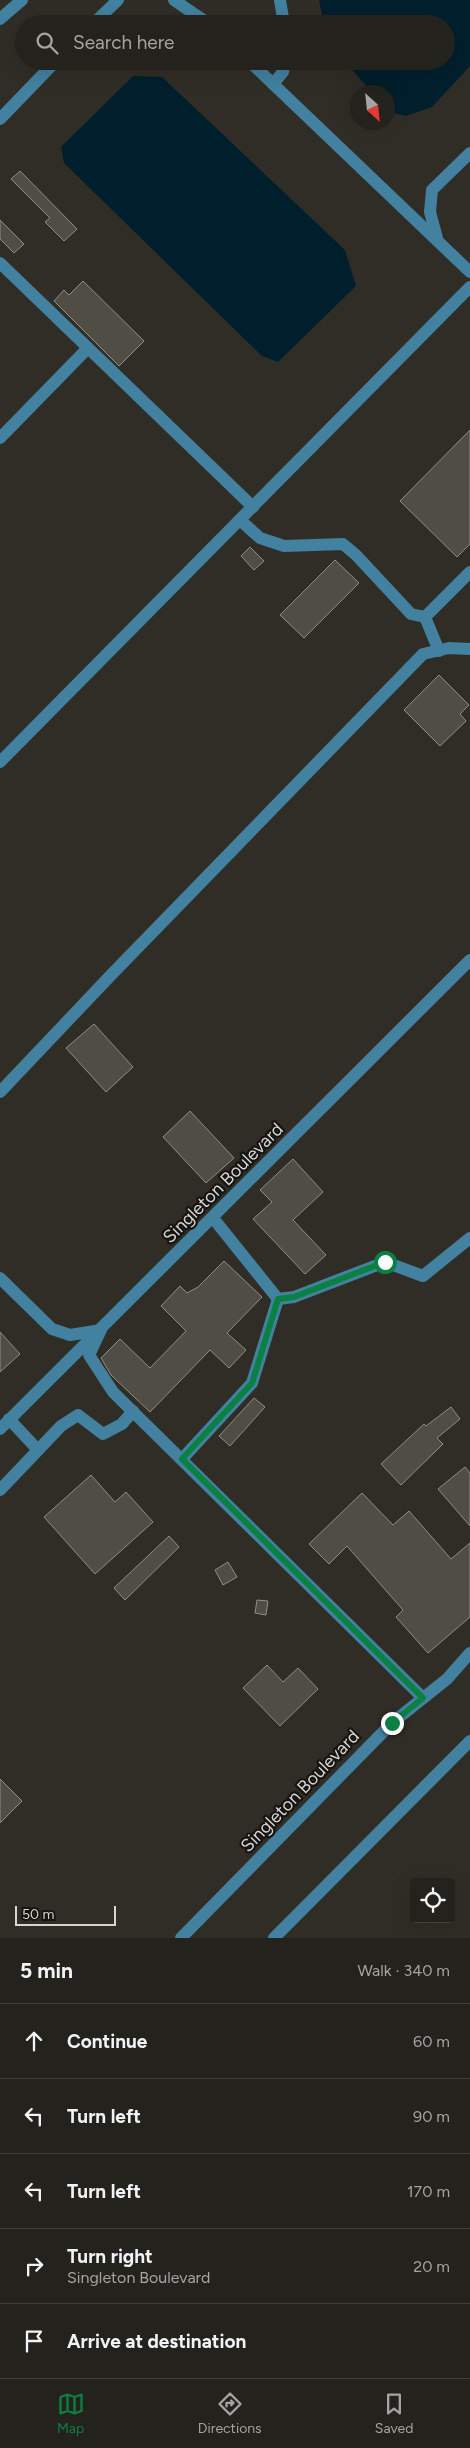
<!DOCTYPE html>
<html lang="en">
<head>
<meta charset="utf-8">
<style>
	:root { --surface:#24221c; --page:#302f29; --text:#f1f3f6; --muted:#a3a4a3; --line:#413f3b; --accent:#0b8043 }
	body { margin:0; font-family:Figtree,sans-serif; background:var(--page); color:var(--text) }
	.controls { position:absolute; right:15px; bottom:15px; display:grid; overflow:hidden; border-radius:5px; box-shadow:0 5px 20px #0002 }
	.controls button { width:45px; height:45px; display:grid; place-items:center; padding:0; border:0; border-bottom:1px solid var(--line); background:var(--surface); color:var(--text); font:25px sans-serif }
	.compass { position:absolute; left:350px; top:85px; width:45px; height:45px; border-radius:50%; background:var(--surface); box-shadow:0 5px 20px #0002; rotate:153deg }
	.scale { position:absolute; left:15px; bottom:12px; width:101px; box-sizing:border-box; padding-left:5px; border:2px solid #d7d5d0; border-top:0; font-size:14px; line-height:18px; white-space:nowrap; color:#d7d5d0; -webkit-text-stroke:4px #171512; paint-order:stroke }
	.stop { position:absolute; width:15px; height:15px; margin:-11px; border:4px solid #0b8043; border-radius:50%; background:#fff }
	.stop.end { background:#0b8043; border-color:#fff; box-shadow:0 1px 5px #0008 }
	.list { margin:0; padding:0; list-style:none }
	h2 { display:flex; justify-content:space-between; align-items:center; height:65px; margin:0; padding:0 20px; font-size:21px }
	h2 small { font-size:16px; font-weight:400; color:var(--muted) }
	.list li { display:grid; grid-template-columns:32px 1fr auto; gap:15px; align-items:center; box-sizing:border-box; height:75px; padding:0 20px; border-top:1px solid var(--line) }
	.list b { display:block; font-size:19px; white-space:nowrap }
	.list p { margin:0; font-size:16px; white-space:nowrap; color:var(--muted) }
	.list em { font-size:16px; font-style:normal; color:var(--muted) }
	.icon { flex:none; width:28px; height:28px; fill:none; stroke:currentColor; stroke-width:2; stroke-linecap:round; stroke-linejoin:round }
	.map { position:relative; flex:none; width:470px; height:1938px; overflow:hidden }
	.search { position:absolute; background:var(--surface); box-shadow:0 5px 20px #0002; left:15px; right:15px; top:15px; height:55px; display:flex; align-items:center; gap:12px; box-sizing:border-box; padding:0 18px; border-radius:28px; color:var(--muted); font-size:19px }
	.sheet { height:440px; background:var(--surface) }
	nav { display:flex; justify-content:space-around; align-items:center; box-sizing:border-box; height:70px; border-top:1px solid var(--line); background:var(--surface); font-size:14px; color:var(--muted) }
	nav a { display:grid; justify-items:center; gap:2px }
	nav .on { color:var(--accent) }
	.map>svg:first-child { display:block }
	.water { fill:#001f2d }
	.building { fill:#504d45; stroke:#918d84 }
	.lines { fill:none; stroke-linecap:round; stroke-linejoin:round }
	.minor { stroke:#4281a0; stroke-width:12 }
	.route { stroke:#0b8043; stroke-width:6 }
	.labels { text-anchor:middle; stroke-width:4.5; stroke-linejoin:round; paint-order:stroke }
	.street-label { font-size:18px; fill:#d7d5d0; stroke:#171512 }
</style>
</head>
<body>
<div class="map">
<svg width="470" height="1938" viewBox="0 0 470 1938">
	<rect width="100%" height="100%" fill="#302d26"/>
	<g class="water">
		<polygon points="319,0 470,0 470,66 432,107 406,116 389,112 388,92 372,92 344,61 446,61 446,24 324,24"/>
		<polygon points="133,76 162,77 345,250 356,286 278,362 262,356 64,163 61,147"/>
	</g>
	<g class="building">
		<polygon points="20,171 77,229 64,241 45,222 50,218 11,179"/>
		<polygon points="0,220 24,244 14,253 0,239"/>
		<polygon points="83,281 144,341 119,366 54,301 64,290 69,295"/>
		<polygon points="470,430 470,544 457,557 400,501"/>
		<polygon points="250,547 264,561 254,570 241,556"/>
		<polygon points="335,560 359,583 304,638 280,615"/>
		<polygon points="439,675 469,705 460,714 466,721 440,746 404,710"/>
		<polygon points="94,1024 133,1067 106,1092 66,1048"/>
		<polygon points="190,1111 234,1158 206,1183 163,1137"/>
		<polygon points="293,1159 323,1192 293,1220 326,1255 305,1274 253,1219 272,1202 260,1190"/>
		<polygon points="224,1261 262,1297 227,1333 246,1350 229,1368 210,1350 150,1412 111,1375 101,1358 120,1339 150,1368 186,1331 161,1306 180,1286 187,1293 198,1287"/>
		<polygon points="0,1332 20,1354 0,1372"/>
		<polygon points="254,1398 265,1407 230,1446 219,1436"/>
		<polygon points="451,1407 460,1419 437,1438 443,1444 401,1485 381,1464 424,1424 426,1426"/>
		<polygon points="465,1467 470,1473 470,1526 438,1489"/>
		<polygon points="91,1475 115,1502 126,1492 153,1522 95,1574 44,1517"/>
		<polygon points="362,1493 393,1525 409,1511 451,1559 470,1543 470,1617 428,1653 396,1617 403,1610 347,1546 329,1564 309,1544"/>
		<polygon points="169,1536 179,1547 125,1600 114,1588"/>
		<polygon points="228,1562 237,1577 223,1585 215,1570"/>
		<polygon points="257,1600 268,1601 266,1615 255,1613"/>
		<polygon points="267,1665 283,1682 298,1668 318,1689 280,1726 243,1688"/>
		<polygon points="0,1779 22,1801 0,1823"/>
	</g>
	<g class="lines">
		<g class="minor">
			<polyline points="174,0 209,24"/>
			<polyline points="280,0 284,24"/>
			<polyline points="0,19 22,0"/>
			<polyline points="93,24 118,0"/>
			<polyline points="249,61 470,272"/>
			<polyline points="273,84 283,72 285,61"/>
			<polyline points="0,119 56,61"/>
			<polyline points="437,238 430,212 432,190 470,153"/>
			<polyline points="0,263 253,507"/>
			<polyline points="0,438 88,348"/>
			<polyline points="240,520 260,538 284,546 343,544 356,555 411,614 425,617 470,572"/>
			<polyline points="425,617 439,651"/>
			<polyline points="0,762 470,287"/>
			<polyline points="0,1092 112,974 423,654 449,648 470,649"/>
			<polyline points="213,1218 278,1299 294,1297 385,1262 423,1276 470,1238"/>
			<polyline points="0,1278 52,1329 70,1335 101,1330 89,1355 113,1392 423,1698"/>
			<polyline points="9,1419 38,1450"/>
			<polyline points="0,1429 470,960"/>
			<polyline points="182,1459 252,1383 278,1299"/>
			<polyline points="0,1490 61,1426 78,1415 103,1434 122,1424 133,1411"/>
			<polyline points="181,1938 392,1723 447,1679 470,1653"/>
			<polyline points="274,1938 470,1741"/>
		</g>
	</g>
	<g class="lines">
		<polyline class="route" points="385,1262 294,1297 278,1299 252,1383 182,1459 423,1698 392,1723"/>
	</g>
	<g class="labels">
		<g class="street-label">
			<text transform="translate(223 1183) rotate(-45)" y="6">Singleton Boulevard</text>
			<text transform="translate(300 1791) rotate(-46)" y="6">Singleton Boulevard</text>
		</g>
	</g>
</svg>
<div class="controls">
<button><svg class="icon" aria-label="locate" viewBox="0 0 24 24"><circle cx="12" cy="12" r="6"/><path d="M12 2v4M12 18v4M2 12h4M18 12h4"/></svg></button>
</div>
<svg class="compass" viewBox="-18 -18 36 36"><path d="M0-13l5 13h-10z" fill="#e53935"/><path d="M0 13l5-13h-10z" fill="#a3a4a3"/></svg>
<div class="scale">50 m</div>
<div class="stop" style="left:385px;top:1262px"></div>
<div class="stop end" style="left:392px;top:1723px"></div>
<div class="search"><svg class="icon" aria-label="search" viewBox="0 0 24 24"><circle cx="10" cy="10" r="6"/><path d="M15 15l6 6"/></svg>Search here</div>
</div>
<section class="sheet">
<h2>5 min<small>Walk · 340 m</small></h2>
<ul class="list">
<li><svg class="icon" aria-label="ahead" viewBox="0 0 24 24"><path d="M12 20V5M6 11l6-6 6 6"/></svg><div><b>Continue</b></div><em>60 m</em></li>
<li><svg class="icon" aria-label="left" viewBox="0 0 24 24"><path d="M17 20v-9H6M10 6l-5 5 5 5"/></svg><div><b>Turn left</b></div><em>90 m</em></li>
<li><svg class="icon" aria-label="left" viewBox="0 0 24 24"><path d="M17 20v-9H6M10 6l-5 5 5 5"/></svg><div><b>Turn left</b></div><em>170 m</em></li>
<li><svg class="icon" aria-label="right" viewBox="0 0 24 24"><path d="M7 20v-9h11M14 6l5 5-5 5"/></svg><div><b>Turn right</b><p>Singleton Boulevard</p></div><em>20 m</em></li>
<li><svg class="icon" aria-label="arrive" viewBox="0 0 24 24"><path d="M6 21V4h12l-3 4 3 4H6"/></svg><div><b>Arrive at destination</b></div></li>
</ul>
</section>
<nav>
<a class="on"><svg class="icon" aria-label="map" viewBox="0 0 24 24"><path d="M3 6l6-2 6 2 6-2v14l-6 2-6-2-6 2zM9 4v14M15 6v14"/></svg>Map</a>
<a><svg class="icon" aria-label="directions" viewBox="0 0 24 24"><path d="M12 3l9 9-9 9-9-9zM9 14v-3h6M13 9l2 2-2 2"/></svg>Directions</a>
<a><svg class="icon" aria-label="saved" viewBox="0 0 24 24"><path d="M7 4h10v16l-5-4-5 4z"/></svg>Saved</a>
</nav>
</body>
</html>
